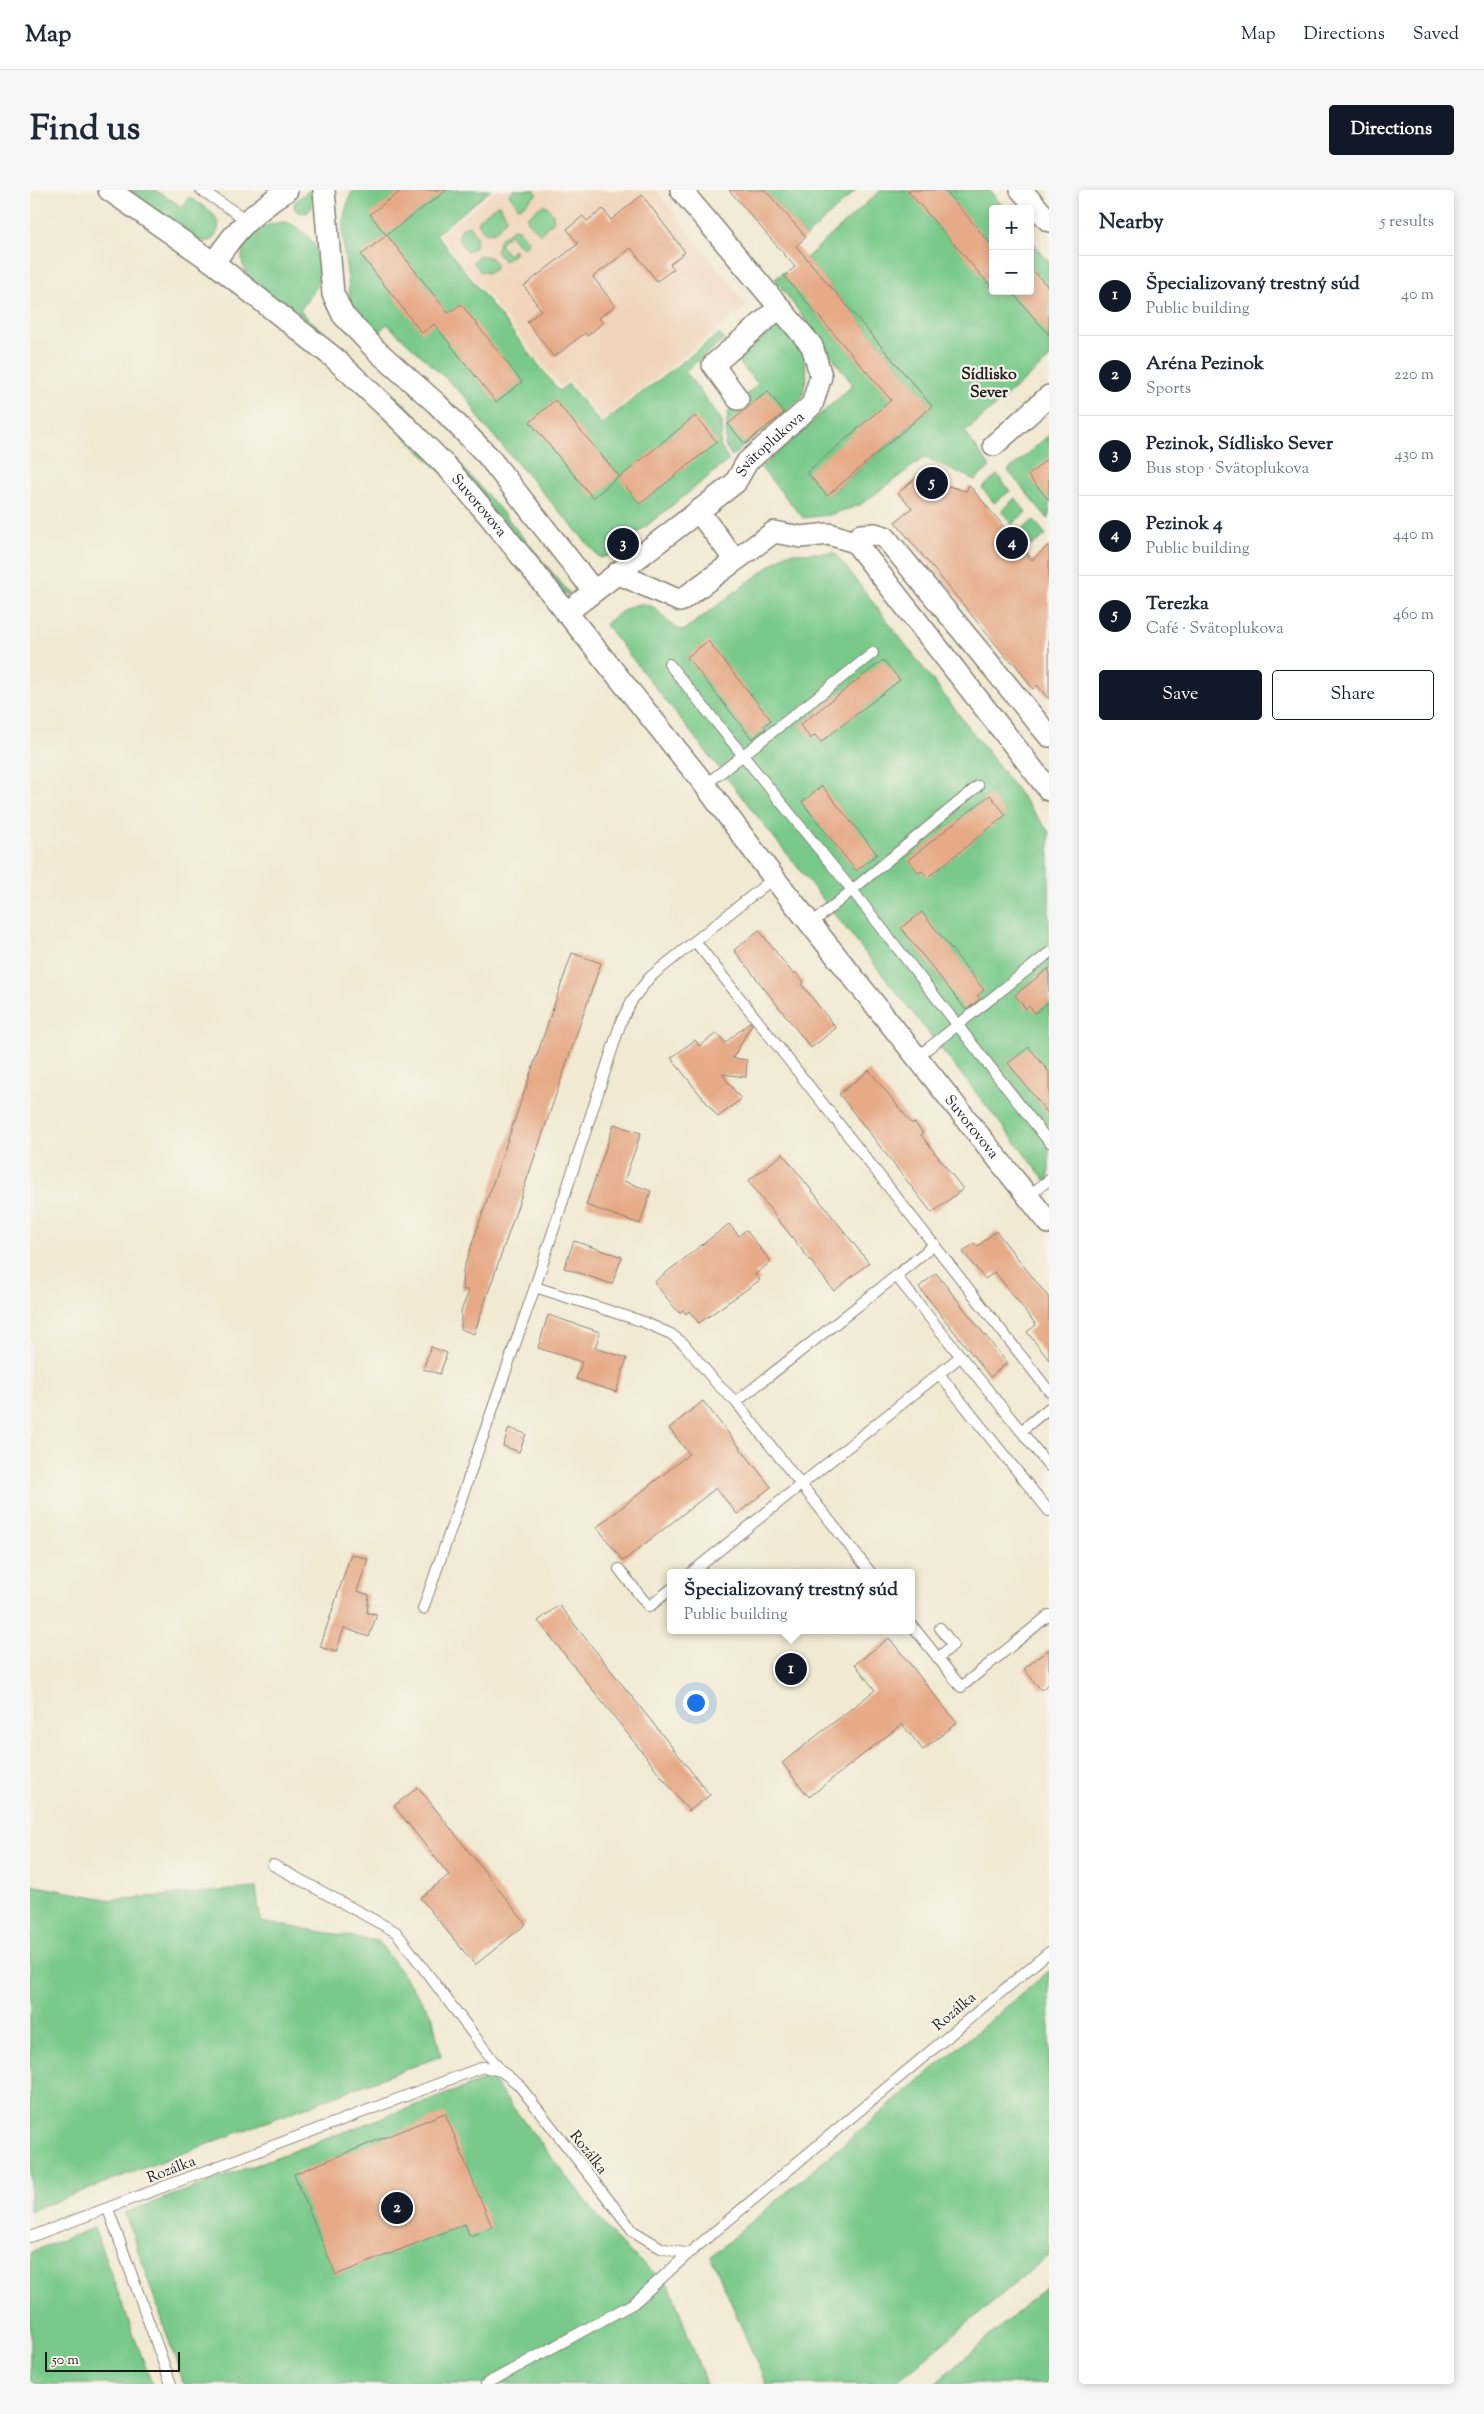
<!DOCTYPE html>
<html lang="en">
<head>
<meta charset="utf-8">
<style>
	:root { --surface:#fff; --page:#f6f6f7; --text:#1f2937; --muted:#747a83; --line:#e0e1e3; --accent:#111827 }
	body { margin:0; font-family:"Sorts Mill Goudy",serif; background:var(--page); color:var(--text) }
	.controls { position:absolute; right:15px; top:15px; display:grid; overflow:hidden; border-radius:5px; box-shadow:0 2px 8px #0003 }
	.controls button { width:45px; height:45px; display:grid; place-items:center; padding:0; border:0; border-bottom:1px solid var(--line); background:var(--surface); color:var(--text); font:25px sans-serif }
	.scale { position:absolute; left:15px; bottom:12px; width:135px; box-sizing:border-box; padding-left:5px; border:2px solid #1c1c1c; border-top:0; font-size:14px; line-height:18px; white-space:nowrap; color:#1c1c1c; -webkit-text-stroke:4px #f7f3e8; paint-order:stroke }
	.you { position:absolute; left:665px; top:1512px; width:18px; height:18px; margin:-12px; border:4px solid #fff; border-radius:50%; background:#1a73e8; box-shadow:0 0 0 8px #1a73e833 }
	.badge { display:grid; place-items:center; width:32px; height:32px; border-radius:50%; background:var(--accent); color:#fff; font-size:16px; font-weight:700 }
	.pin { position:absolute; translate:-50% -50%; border:2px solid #fff; box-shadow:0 1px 5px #0006 }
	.popup { position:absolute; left:637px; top:1379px; width:248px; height:65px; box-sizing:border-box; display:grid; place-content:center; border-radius:5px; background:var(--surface); filter:drop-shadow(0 1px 4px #0005); font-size:16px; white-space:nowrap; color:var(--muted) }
	.popup b { font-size:19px; color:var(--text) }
	.popup::after { content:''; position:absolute; left:50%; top:100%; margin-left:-10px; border:10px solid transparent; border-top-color:var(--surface) }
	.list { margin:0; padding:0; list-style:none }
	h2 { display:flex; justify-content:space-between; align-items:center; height:65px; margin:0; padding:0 20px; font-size:21px }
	h2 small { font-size:16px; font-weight:400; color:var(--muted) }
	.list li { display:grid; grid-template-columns:32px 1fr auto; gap:15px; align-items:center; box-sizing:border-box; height:80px; padding:0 20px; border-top:1px solid var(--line) }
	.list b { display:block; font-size:19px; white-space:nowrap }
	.list p { margin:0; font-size:16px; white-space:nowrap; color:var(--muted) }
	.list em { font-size:16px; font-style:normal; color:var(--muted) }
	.actions { display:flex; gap:10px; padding:15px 20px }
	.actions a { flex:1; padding:11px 0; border:1px solid var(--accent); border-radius:5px; text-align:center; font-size:18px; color:var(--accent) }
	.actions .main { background:var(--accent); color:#fff }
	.map { position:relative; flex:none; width:1019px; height:2194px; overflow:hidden; border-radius:5px }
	header { display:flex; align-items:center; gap:30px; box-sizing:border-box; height:70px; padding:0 25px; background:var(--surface); border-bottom:1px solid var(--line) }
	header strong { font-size:24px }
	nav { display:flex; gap:28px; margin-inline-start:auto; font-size:18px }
	.intro { display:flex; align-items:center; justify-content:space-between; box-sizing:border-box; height:120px; padding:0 30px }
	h1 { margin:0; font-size:35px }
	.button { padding:12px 22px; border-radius:5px; background:var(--accent); color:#fff; font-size:18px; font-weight:700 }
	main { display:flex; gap:30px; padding:0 30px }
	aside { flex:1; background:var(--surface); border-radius:5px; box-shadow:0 2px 8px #0003 }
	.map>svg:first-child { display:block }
	.built { fill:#f0d5bc }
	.green { fill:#78c98a; stroke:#4a7253 }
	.building { fill:#e6aa87 }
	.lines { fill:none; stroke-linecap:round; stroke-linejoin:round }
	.lane-casing { stroke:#868277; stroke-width:12 }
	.street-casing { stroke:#868277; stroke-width:24 }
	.lane { stroke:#fff; stroke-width:10 }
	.street { stroke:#fff; stroke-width:21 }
	.labels { text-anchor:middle; stroke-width:4.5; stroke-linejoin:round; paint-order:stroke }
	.street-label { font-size:15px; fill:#1c1c1c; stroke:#f7f3e8 }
	.neighbourhood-label { font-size:16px; font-weight:bold; fill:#1c1c1c; stroke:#f7f3e8 }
</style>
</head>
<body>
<header>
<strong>Map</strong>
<nav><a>Map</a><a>Directions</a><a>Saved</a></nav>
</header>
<div class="intro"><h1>Find us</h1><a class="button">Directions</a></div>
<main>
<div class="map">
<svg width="1019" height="2194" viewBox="0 0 1019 2194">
	<rect width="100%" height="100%" fill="#f7f3e8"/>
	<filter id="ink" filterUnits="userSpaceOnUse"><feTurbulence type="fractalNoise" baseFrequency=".02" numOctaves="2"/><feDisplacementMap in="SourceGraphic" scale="10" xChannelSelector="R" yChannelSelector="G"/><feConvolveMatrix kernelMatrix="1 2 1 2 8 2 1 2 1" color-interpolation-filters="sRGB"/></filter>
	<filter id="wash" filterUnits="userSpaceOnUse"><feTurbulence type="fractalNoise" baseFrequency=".0096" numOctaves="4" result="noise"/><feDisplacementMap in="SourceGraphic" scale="20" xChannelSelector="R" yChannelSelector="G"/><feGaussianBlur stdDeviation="1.12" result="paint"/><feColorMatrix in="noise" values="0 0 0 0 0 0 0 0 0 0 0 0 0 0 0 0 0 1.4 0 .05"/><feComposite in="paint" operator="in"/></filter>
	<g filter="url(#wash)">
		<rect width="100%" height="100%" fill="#f1e9d2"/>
		<polygon class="built" points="467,0 626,0 717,116 572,230 539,190 530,196 410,45"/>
		<g class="green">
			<path d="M98,0h27l27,17 7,-10c17,12 42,22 22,44h-12z"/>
			<polygon points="280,0 282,3 281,18 277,23 268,22 264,18 265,11"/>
			<path d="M323,0h138l-55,44 123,157 9,-7 33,40 118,-90 5,6 -39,31 37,50 -2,25 9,14 -119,95 -10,3 -118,-135 -14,-24 -81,-75 -12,11c-6,-6 -14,-12 -19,-20 -7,-11 -7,-24 -8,-37 -5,-30 -10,-60 5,-88z"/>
			<polygon points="483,0 505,0 507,4 493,16 488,17 479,4"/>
			<polygon points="735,0 826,0 776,47"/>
			<polygon points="851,0 959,0 975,19 963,19 963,101 1000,101 1000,49 1019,72 1019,169 935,242 960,277 945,290 895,267 830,315 799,325 773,328 731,278 823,195 745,89 754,82 869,206 778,283 798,306 902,216 776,68"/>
			<polygon points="467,15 470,15 477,28 465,42 455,43 448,33 449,29"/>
			<polygon points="513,15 517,16 523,24 524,31 510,44 498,32 497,27"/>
			<path d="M255,32c21,6 41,31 35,55 -2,11 -14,24 -20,34l111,99 87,97 72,87h-7l-310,-309c-4,-7 -10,-17 -11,-25 -1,-25 21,-37 43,-38z"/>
			<polygon points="439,35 447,47 445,57 437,62 428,49 431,39"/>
			<polygon points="484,38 489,39 499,52 495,57 491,57 480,44 470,54 478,65 484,59 486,63 474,71 466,61 470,49"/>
			<polygon points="449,65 460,67 466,73 465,79 458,83 450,81 443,72"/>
			<polygon points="750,133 773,161 777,186 772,208 702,266 695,255 698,222 728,194 707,170"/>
			<polygon points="1019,245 1019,330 978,281"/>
			<polygon points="967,285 980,301 964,313 952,298"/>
			<polygon points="985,308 996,322 982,334 971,321"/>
			<polygon points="1004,330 1016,345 1001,356 989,342"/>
			<path d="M757,363h48l214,279v353l-444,-561c13,-10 35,-30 52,-14 10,10 11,15 26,21z"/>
			<polygon points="0,1695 82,1710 226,1698 231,1732 348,1751 402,1825 411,1866 0,2021"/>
			<polygon points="1019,1781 1019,2065 864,2194 736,2194 681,2066"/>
			<polygon points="460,1888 588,2052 640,2096 676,2194 154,2194 95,2023"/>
			<polygon points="64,2038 122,2194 0,2194 0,2062"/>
			<polygon points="1019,2094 1019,2194 905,2194"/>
		</g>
		<g id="blocks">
			<g class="building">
				<polygon points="372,0 417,0 356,45 340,24"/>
				<polygon points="699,0 735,0 776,47 766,56 902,216 797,306 777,282 861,210 754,86 765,77"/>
				<polygon points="877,0 914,0 938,27 963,57 963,99"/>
				<polygon points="612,5 655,62 640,74 644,79 627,91 601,58 563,87 585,116 569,128 573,133 557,146 555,143 524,167 497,132 511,120 494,96 548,54 537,39 553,26 557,31 573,19 581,30"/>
				<polygon points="357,45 418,123 431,114 492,192 466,212 404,134 392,143 331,65"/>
				<polygon points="1000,77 1019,98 1019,145 981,101 1000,101"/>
				<polygon points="738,201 754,223 715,254 698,234"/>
				<polygon points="525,210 589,286 563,308 500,232"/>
				<polygon points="665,226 687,252 610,314 589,288"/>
				<polygon points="1019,267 1019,310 998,286"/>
				<polygon points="898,278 911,294 936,301 939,295 1002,370 1019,355 1019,509 1007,495 1003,499 985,474 977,468 865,332 882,318 868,303"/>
				<polygon points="678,451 741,530 734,536 736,538 722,549 657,467"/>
				<polygon points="853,470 870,490 791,552 785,545 781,549 770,535"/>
				<polygon points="792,596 847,664 826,681 772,612"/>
				<polygon points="960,605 976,625 898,687 892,681 889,683 878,670"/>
				<polygon points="892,722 954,800 947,806 950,809 936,820 871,738"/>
				<polygon points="729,740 763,784 765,782 774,792 772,795 806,838 781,858 704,760"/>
				<polygon points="542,763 571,773 444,1144 431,1139 431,1121 439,1101 432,1099 433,1080"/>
				<polygon points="1019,778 1019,812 1005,823 999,816 996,819 985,805"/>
				<polygon points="720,832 722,834 703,868 717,870 716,887 692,884 711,909 688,927 641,868 665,850 669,856 687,843 695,853"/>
				<polygon points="999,857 1019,882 1019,925 978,873"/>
				<polygon points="839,880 882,934 884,932 893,943 891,945 933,999 902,1023 809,904"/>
				<polygon points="584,934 611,943 594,991 621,1001 610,1034 556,1015"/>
				<polygon points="753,964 839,1073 804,1101 718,991"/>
				<polygon points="699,1034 709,1046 716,1040 741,1072 725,1084 730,1090 669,1133 659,1121 656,1124 653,1120 649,1123 624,1092"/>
				<polygon points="966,1041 1019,1108 1019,1170 997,1142 1006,1135 965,1082 955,1089 933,1062 944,1053 948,1056"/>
				<polygon points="544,1051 592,1067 582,1094 534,1078"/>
				<polygon points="906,1083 977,1173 960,1187 889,1097"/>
				<polygon points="518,1125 570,1142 565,1158 597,1168 586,1202 546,1189 552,1172 508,1158"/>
				<polygon points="401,1157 417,1163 410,1184 393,1179"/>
				<polygon points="673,1211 741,1297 707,1324 686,1298 593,1371 567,1337 659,1264 639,1238"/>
				<polygon points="479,1238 496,1244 489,1262 473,1256"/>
				<polygon points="321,1364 338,1369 327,1401 339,1405 337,1423 347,1424 339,1447 314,1438 306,1462 290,1457"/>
				<polygon points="529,1415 680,1605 659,1621 508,1431"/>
				<polygon points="859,1448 927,1533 893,1560 872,1534 779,1607 752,1573 845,1500 825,1474"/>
				<polygon points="1019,1459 1019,1494 1011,1500 994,1479"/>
				<polygon points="388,1597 496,1734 445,1775 390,1708 419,1685 364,1616"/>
				<polygon points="415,1923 462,2037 440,2046 435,2034 306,2085 264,1984"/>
			</g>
		</g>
	</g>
	<g filter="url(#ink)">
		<use href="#blocks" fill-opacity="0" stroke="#868277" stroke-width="1"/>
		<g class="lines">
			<g class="lane-casing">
				<g id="lane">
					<polyline points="171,0 217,30"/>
					<polyline points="639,474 822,700 1019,952"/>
					<polyline points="675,595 843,463"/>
					<polyline points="781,734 948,596"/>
					<polyline points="665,751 1019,1201"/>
					<polyline points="887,867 1019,763"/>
					<polyline points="998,1006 1019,990"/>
					<polyline points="905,1054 866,1086 991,1241 1019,1218"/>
					<polyline points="505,1097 611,1131 641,1144 654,1154 687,1194 706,1212"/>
					<polyline points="909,1184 1019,1321"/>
					<polyline points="991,1241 1019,1276"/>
					<polyline points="589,1379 619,1417 641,1399"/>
					<polyline points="661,1383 931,1166"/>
					<polyline points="841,1383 706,1212 866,1086"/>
					<polyline points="393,1419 505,1097 591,832 602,810 620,787 744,688"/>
					<polyline points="881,1434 931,1497 1019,1425"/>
					<polyline points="908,1468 923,1455 910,1438"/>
					<polyline points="243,1675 366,1742 471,1881"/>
					<polyline points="78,2019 141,2194"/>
					<polyline points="0,2047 453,1877 471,1881 488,1894 603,2041 631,2058 658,2064"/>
					<polyline points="456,2194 604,2113 658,2064 1019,1762"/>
				</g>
			</g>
			<g class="street-casing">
				<g id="street">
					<path id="s1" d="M79,0l105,73 119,94 63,59 52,52 42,49 211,263 73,98 275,345"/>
					<polyline points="294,0 303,104 313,125 347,161 406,213 458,266 563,400"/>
					<polyline points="991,0 1019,31"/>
					<path d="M184,73c24,-37 38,-48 73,-73"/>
					<polyline points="708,209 683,175 750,117"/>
					<polyline points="964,255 1019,206"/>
					<polyline points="668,321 705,370"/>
					<polyline points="825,352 831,345 845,344 855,347 1019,546"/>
					<polyline points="587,383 650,411 744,342 771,347 799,344 825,352 1019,600"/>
					<path id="s2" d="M536,423l169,-130 12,-21 65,-57 9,-29 -9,-30 -131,-156"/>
				</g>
			</g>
			<use href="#lane" class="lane"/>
			<use href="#street" class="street"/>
		</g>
	</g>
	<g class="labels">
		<g class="street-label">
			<text dy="5" stroke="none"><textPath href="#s2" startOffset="266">Svätoplukova</textPath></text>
			<text dy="5" stroke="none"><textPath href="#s1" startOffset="488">Suvorovova</textPath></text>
			<text dy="5" stroke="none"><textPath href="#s1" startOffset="1281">Suvorovova</textPath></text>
			<text transform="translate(924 1821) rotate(-40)" y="5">Rozálka</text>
			<text transform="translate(559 1962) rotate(52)" y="5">Rozálka</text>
			<text transform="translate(141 1979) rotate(-21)" y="5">Rozálka</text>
		</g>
		<g class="neighbourhood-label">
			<text x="959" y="189">Sídlisko<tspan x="959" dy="18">Sever</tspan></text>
		</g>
	</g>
</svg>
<div class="controls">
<button>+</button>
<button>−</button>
</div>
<div class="scale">50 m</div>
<div class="you"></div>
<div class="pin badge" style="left:761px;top:1479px">1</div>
<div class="popup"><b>Špecializovaný trestný súd</b>Public building</div>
<div class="pin badge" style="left:367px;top:2018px">2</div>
<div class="pin badge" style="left:593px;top:354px">3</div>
<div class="pin badge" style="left:982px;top:353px">4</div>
<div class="pin badge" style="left:902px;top:293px">5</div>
</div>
<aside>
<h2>Nearby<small>5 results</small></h2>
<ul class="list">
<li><span class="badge">1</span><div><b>Špecializovaný trestný súd</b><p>Public building</p></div><em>40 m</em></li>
<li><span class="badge">2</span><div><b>Aréna Pezinok</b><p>Sports</p></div><em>220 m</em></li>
<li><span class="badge">3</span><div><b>Pezinok, Sídlisko Sever</b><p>Bus stop · Svätoplukova</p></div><em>430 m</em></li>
<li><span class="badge">4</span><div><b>Pezinok 4</b><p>Public building</p></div><em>440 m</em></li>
<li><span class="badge">5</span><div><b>Terezka</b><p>Café · Svätoplukova</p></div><em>460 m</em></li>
</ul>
<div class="actions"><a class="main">Save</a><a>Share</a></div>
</aside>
</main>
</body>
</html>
